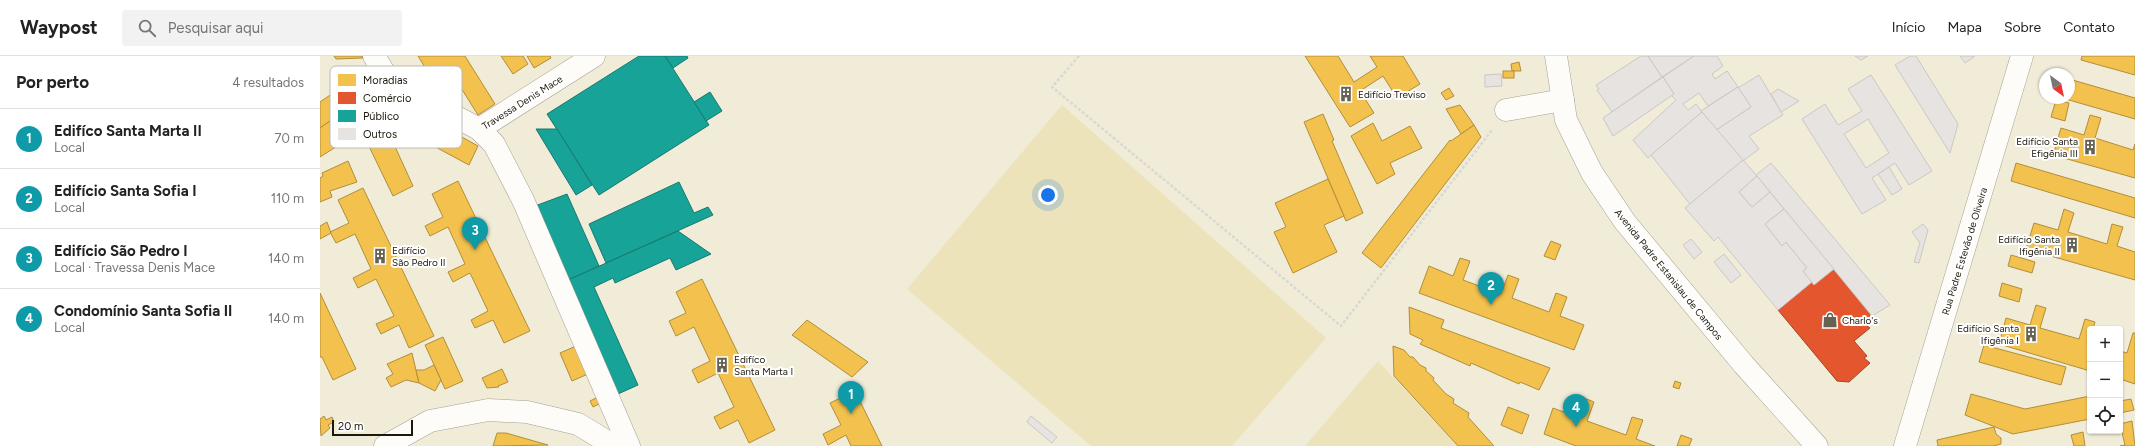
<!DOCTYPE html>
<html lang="pt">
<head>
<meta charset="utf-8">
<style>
	:root { --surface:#fff; --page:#f2f2f2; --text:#222; --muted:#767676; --line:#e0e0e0; --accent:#0f766e }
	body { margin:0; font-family:Figtree,sans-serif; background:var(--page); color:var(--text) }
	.controls { position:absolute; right:12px; bottom:12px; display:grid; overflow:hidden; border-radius:4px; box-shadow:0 1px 3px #0004 }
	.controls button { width:36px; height:36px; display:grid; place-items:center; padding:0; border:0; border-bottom:1px solid var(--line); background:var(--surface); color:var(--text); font:20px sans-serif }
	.compass { position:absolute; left:1719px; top:12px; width:36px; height:36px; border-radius:50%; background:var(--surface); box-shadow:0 1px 3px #0004; rotate:147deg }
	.scale { position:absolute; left:12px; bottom:10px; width:81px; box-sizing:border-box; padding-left:4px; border:2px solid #1c180b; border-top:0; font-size:11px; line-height:14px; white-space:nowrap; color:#1c180b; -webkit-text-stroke:3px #fff; paint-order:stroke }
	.you { position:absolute; left:728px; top:139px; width:14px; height:14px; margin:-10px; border:3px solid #fff; border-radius:50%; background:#1a73e8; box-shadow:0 0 0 6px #1a73e833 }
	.badge { display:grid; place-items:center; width:26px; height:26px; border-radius:50%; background:var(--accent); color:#fff; font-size:13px; font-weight:700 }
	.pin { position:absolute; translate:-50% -33px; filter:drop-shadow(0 1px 2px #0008) }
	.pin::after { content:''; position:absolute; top:21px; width:14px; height:12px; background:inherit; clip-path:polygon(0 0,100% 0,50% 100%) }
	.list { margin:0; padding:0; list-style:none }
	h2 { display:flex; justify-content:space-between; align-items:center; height:52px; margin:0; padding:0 16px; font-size:17px }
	h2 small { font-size:13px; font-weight:400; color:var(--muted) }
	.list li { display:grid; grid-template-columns:26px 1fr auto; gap:12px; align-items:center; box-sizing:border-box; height:60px; padding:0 16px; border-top:1px solid var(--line) }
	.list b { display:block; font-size:15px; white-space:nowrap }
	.list p { margin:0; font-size:13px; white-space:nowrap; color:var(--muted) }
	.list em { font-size:13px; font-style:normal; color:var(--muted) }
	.icon { flex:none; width:22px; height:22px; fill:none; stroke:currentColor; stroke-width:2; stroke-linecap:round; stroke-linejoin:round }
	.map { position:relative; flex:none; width:1815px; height:390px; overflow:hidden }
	header { display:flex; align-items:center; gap:24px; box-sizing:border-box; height:56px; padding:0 20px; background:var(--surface); border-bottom:1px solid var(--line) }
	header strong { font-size:19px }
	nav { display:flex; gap:22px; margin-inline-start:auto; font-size:14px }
	.search { width:280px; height:36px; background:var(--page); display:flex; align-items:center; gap:10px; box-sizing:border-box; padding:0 14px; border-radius:4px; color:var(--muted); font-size:15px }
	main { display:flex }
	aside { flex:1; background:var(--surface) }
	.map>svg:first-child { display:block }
	.green { fill:#ece3bb }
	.homes { fill:#f2c14e; stroke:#b28e3a }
	.shops { fill:#e4572e; stroke:#a84424 }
	.public { fill:#17a398; stroke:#18796e }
	.building { fill:#e7e3e1; stroke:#cbc7c4; fill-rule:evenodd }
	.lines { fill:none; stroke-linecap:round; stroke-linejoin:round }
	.minor-casing { stroke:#a5a192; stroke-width:23 }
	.tertiary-casing { stroke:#a5a192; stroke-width:23 }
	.path { stroke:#dad8d3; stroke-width:2.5; stroke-dasharray:3 2; stroke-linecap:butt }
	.minor { stroke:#fdfcf9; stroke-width:22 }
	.tertiary { stroke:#fdfcf9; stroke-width:22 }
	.labels { text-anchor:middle; stroke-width:4; stroke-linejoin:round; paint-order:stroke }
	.poi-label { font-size:10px; fill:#1c180b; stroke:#fff; text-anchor:start }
	.street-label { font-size:10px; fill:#1c180b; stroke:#fff }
	.key { fill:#fff; stroke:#bbbab6; stroke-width:1 }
	.key-label { font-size:11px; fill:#1c180b }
</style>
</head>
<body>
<header>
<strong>Waypost</strong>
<div class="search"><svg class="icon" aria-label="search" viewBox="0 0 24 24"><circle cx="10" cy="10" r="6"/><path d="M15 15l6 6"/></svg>Pesquisar aqui</div>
<nav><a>Início</a><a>Mapa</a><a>Sobre</a><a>Contato</a></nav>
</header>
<main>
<aside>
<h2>Por perto<small>4 resultados</small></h2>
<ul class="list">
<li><span class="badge" style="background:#0f9aa8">1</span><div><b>Edifíco Santa Marta II</b><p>Local</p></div><em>70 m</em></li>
<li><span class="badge" style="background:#0f9aa8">2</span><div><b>Edifício Santa Sofia I</b><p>Local</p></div><em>110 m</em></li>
<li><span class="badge" style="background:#0f9aa8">3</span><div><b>Edifício São Pedro I</b><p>Local · Travessa Denis Mace</p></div><em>140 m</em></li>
<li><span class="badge" style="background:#0f9aa8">4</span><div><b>Condomínio Santa Sofia II</b><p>Local</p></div><em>140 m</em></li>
</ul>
</aside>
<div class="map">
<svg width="1815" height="390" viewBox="0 0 1815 390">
	<rect width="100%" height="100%" fill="#f0ecd8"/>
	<g class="green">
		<polygon points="742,49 1006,282 912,390 771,390 587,233"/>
		<polygon points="1058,305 1137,390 985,390"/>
	</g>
	<g class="homes">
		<polygon points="14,0 42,0 43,2 16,3"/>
		<polygon points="98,0 145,0 175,48 158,59 136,24 119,34"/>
		<polygon points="181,0 203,0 208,8 193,18"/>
		<polygon points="207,0 230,0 231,2 214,12"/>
		<polygon points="985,0 1018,0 1034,26 1057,11 1050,0 1083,0 1100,28 1077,42 1063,20 1040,35 1054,57 1030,71"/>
		<polygon points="1762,0 1815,0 1815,19 1761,4"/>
		<polygon points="1199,6 1201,15 1192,15 1191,8"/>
		<polygon points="48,9 58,27 54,38 51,36 0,72 0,46 41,18"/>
		<rect x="1183" y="15" width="11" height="7"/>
		<polygon points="1749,23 1815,42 1815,63 1742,42 1749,42"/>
		<polygon points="1129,32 1134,40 1126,44 1121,37"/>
		<polygon points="51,36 64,43 56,49 93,130 73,140 30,51"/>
		<polygon points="1736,44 1749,47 1745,65 1731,61"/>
		<polygon points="1140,49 1154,69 1141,78 1126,53"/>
		<polygon points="30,51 41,75 0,101 0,72"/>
		<polygon points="90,52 158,90 149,109 80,72"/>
		<polygon points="1003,58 1014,84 1012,85 1043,157 1026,165 984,66"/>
		<polygon points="1770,59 1781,62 1775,82 1813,94 1815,88 1815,122 1733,99 1741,72 1764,79"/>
		<polygon points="1053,67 1062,85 1090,70 1102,92 1070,107 1075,118 1057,128 1031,80"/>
		<polygon points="1154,69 1161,81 1061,212 1042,197 1130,84 1131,85"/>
		<polygon points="28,105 37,126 10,135 12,141 0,146 0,122 3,120 2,117"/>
		<polygon points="1696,107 1815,142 1815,162 1691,125"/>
		<polygon points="1008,123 1024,160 1004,169 1017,196 973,217 954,176 966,171 955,147"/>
		<polygon points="138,125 210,275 184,287 173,264 155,272 151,264 168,255 150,217 133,226 128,216 145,208 128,171 110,180 105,170 123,161 112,138"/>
		<polygon points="43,132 114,280 89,292 79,269 61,278 56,268 74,260 56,223 38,232 33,222 51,213 35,178 16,187 10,176 29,167 18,144"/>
		<polygon points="1744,153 1754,157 1748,176 1787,188 1792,168 1803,171 1797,190 1815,196 1815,224 1706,193 1714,167 1738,174"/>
		<polygon points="7,166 11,177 0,183 0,170"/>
		<polygon points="1231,185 1241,189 1235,204 1224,200"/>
		<polygon points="1691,199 1715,206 1712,217 1688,210"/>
		<polygon points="1140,202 1150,205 1143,224 1181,238 1188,219 1199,223 1192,242 1229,256 1236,237 1247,241 1240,260 1264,269 1254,294 1099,237 1109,210 1133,220"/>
		<polygon points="382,223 455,374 429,387 418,364 400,373 394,361 414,351 398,317 378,327 372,314 390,305 374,271 356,280 349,265 366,257 356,236"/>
		<polygon points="1682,227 1702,233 1699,246 1679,240"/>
		<polygon points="0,237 36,313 13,324 2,301 0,301"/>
		<polygon points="1716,249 1726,252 1720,272 1759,283 1765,263 1775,266 1773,273 1770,273 1770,315 1679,288 1686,262 1710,269"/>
		<polygon points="1089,251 1124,264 1121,272 1230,312 1219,334 1200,326 1199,328 1151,307 1150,310 1100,288 1103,284 1090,278"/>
		<polygon points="487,264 548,306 532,321 472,279"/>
		<polygon points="1813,277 1815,277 1815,328 1800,323 1800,295 1807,297"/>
		<polygon points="123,281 143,325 125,333 105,289"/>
		<polygon points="1664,289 1746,311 1741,329 1659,306"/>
		<polygon points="256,290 268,318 252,325 240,297"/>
		<polygon points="1073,290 1084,294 1090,301 1093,301 1100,309 1106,312 1106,315 1114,322 1113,324 1126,338 1134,343 1133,347 1149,357 1148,361 1174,390 1138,390 1074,320"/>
		<polygon points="92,297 99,327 86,324 71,331 66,322 73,318 67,308"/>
		<polygon points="114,309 121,324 115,335 99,327 96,314 104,314"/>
		<polygon points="182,313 188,326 178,330 179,331 167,332 162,322"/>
		<polygon points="1355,325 1361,327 1359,333 1353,331"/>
		<polygon points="535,335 562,390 531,390 526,379 508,389 503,378 521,369 510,347"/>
		<polygon points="1651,338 1705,353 1770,340 1770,363 1693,378 1645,359"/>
		<polygon points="278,341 281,347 273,351 270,345"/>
		<polygon points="1264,342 1274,346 1267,365 1306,379 1312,361 1323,364 1316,383 1335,390 1256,390 1224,378 1233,352 1257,361"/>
		<polygon points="1811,343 1814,354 1800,357 1800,345"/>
		<polygon points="1188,351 1209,359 1202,378 1181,369"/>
		<polygon points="4,360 6,364 12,361 14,366 8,369 10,372 1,380 0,363"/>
		<polygon points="1812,365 1815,390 1800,390 1805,389 1800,368"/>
		<polygon points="1674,371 1676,378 1681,382 1681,388 1673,390 1618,390 1617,384"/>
		<polygon points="1763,376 1765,390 1754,390 1751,379"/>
		<polygon points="177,377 186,377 228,389 173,390"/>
		<polygon points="1361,379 1372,383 1369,390 1357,390"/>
	</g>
	<polygon class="shops" points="1514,213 1556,264 1547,270 1550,272 1534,285 1547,300 1544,302 1550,307 1529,326 1517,325 1458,254 1492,226 1494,229"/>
	<g class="public">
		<polygon points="319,0 345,0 389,69 279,139 227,58"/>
		<polygon points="345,0 367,0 368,2 353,12"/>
		<polygon points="390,36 402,55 386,65 374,46"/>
		<polygon points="216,73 237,73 272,129 256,139"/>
		<polygon points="359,126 374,157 388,151 393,159 286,207 269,168"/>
		<polygon points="247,138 279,210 248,224 215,150"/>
		<polygon points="358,175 391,198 356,214 350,202 295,227 293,222 274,231 318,329 298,338 248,224"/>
	</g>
	<g class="building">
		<polygon points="1321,0 1328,0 1342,21 1292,56 1277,34 1279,33 1276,29"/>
		<polygon points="1328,0 1374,0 1342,21"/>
		<polygon points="1374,0 1397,0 1403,10 1392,18 1395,23 1407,15 1418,31 1388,50 1379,37 1363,48 1368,54 1376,48 1382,56 1328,102 1313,84 1356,44 1351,39 1354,38 1343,21"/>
		<polygon points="1535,0 1548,0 1541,4"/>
		<polygon points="1590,0 1596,0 1638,68 1630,97 1575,9"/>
		<polygon points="1640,0 1655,0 1645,7"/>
		<polygon points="1181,18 1182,30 1165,31 1165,19"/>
		<polygon points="1439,19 1463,59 1429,80 1439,93 1423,105 1396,74 1431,51 1418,32"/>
		<path d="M1551,19l61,96 -23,14 -14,-22 -23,15 14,22 -24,14 -60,-95 23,-15 13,21 24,-14 -14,-22zM1548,63l21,34 -23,15 -22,-34z"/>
		<polygon points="1343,21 1354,38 1293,80 1283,62"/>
		<polygon points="1418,31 1431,51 1396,74 1381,55"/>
		<polygon points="1458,33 1479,45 1461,56 1451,38"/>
		<polygon points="1382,56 1423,104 1370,148 1331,99"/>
		<polygon points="1423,104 1437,120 1419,136 1432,151 1450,136 1464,153 1445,168 1462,190 1466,186 1487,212 1483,215 1492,226 1458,254 1398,181 1394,185 1365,152"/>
		<polygon points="1451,107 1570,249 1552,260 1437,120 1436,119"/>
		<polygon points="1569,111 1582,133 1572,139 1558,118"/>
		<polygon points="1437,120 1450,136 1432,151 1419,136"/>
		<polygon points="1464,153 1514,213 1494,229 1483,215 1487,212 1466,186 1462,190 1445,168"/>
		<polygon points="1603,168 1608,174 1599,207 1594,206 1600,187 1592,176"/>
		<polygon points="1371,183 1382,196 1374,203 1363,189"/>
		<polygon points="1404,198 1421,219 1411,227 1394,206"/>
		<polygon points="711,360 737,381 732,387 707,366"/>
	</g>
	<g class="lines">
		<g class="minor-casing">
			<g id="minor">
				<polyline points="54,0 70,26 159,73 174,88 203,144 309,390"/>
				<polyline points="1186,54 1243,44"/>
				<polyline points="159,73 274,0"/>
				<polyline points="65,390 110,365 168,354 207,356 258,368 294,390"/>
				<polyline points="1585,390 1702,0"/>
			</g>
		</g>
		<g class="tertiary-casing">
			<polyline id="tertiary" points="1236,0 1246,64 1272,117 1305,166 1424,309 1497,390"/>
		</g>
		<polyline class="path" points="759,0 732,31 1021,270 1172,74"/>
		<use href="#minor" class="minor"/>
		<use href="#tertiary" class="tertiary"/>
	</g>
	<defs>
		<g id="building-bare" transform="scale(1.2)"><path d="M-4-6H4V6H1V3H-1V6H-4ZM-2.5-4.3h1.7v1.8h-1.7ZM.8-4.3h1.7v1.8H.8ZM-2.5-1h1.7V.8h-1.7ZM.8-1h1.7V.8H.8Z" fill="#666253" stroke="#fff" stroke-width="2.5" paint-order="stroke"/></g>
		<g id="shop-bare" transform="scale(1.2)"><path d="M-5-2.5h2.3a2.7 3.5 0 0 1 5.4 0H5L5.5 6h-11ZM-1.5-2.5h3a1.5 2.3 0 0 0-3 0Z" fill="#666253" stroke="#fff" stroke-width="2.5" paint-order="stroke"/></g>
	</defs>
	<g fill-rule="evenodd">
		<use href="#building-bare" x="1026" y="38"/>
		<use href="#building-bare" x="1770" y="91"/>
		<use href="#building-bare" x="1752" y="189"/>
		<use href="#building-bare" x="60" y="200"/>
		<use href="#shop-bare" x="1510" y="264"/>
		<use href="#building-bare" x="1711" y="278"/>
		<use href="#building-bare" x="402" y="309"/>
	</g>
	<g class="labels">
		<g class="poi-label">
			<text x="1038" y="42">Edifício Treviso</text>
			<text x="1758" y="89" text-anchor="end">Edifício Santa<tspan x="1758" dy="12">Efigênia III</tspan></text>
			<text x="1740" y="187" text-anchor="end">Edifício Santa<tspan x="1740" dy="12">Ifigênia II</tspan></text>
			<text x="72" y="198">Edifício<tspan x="72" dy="12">São Pedro II</tspan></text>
			<text x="1522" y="268">Charlo's</text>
			<text x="1699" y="276" text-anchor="end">Edifício Santa<tspan x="1699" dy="12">Ifigênia I</tspan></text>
			<text x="414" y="307">Edifíco<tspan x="414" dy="12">Santa Marta I</tspan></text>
		</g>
		<g class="street-label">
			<text transform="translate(202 46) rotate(-32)" y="4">Travessa Denis Mace</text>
			<text transform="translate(1644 195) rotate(-73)" y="4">Rua Padre Estevão de Oliveira</text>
			<text transform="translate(1349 218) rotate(51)" y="4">Avenida Padre Estanislau de Campos</text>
		</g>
	</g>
	<rect x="10" y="10" width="132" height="82" rx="6" class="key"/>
	<rect x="18" y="18" width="18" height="12" fill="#f2c14e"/>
	<rect x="18" y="36" width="18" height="12" fill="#e4572e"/>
	<rect x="18" y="54" width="18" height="12" fill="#17a398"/>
	<rect x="18" y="72" width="18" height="12" fill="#e7e3e1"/>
	<g class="key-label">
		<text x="43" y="28">Moradias</text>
		<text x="43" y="46">Comércio</text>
		<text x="43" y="64">Público</text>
		<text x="43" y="82">Outros</text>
	</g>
</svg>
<div class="controls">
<button>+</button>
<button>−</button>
<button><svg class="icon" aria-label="locate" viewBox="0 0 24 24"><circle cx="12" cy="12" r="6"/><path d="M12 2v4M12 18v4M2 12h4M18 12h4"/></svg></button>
</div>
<svg class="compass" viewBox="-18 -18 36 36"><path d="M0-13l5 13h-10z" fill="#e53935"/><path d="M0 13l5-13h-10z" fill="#767676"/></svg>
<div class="scale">20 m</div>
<div class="you"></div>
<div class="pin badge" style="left:531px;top:358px;background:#0f9aa8">1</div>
<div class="pin badge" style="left:1171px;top:249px;background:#0f9aa8">2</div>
<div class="pin badge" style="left:155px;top:194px;background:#0f9aa8">3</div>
<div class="pin badge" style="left:1256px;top:371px;background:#0f9aa8">4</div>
</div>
</main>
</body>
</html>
